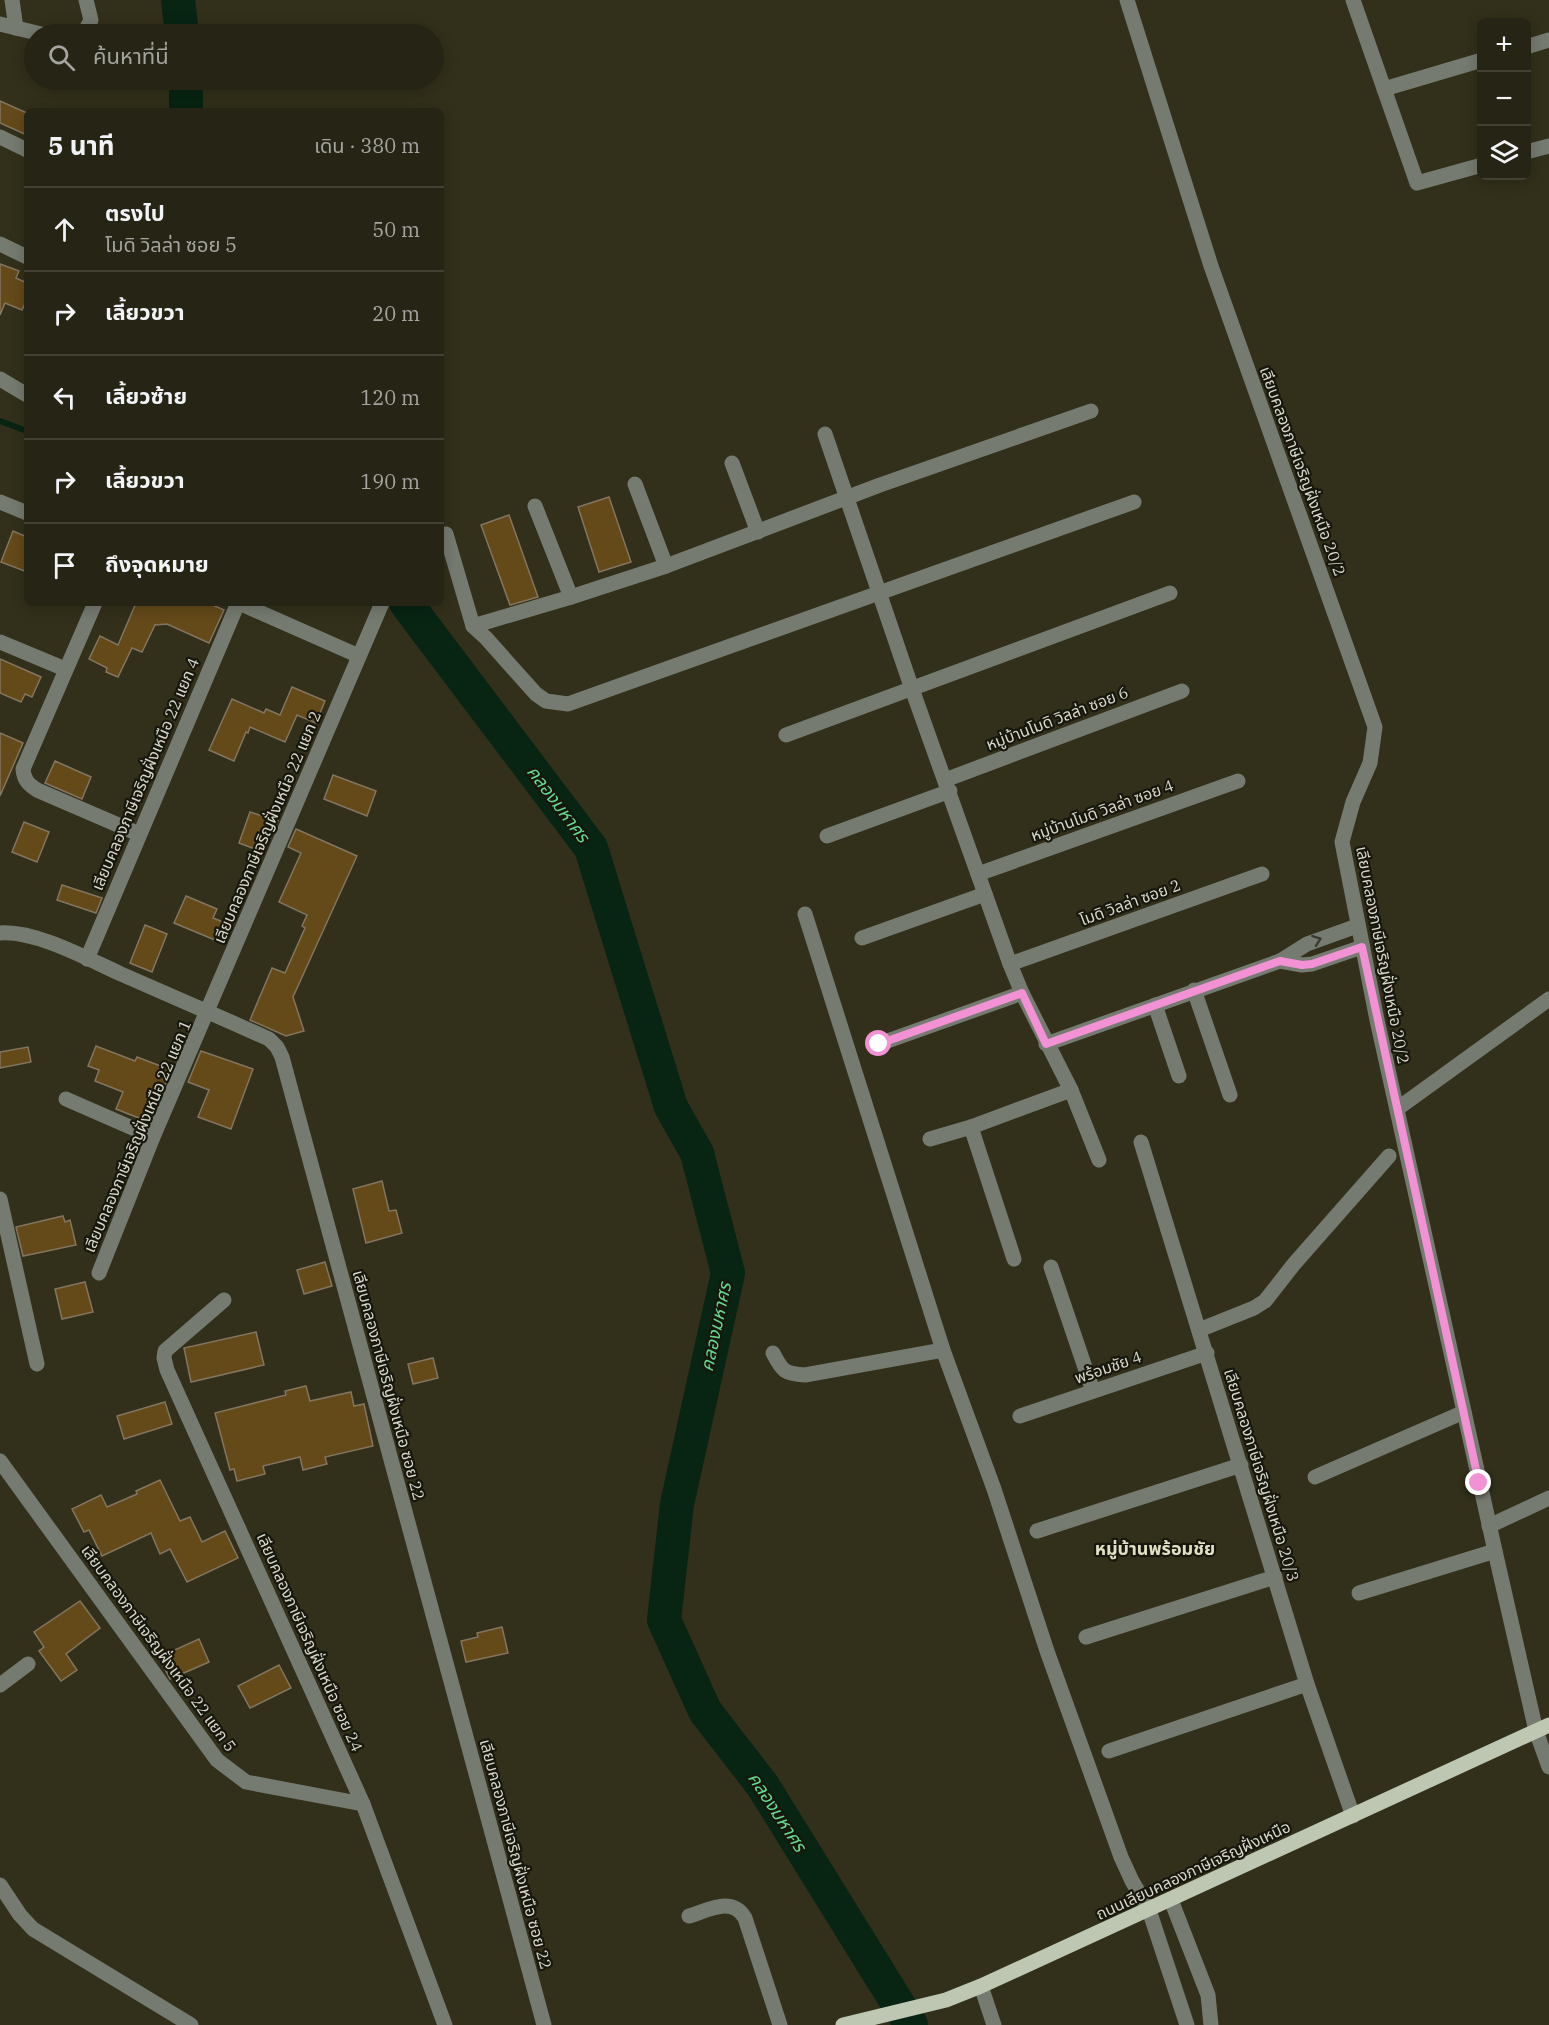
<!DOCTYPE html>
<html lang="th">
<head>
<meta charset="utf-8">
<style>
	:root { --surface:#262414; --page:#2e2c1d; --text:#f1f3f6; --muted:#a4a4a0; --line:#424134 }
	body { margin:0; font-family:"IBM Plex Serif","Noto Sans Thai",serif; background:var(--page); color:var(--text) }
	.controls { position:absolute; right:18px; top:18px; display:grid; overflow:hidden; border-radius:9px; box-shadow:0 3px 15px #0003 }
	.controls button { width:54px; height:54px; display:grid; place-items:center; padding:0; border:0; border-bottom:2px solid var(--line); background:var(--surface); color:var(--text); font:30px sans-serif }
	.stop { position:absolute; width:18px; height:18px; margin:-14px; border:4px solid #f391d5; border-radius:50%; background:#fff }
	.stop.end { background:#f391d5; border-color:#fff; box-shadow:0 2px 6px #0008 }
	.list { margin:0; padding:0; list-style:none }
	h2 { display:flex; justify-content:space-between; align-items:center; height:78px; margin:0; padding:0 24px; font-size:26px }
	h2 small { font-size:20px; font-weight:400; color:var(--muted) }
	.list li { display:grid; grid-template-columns:39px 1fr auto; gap:18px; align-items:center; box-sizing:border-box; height:84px; padding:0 24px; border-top:2px solid var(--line) }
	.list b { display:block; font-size:22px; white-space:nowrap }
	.list p { margin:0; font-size:20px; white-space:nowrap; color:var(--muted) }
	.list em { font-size:20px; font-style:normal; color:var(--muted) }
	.icon { flex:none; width:33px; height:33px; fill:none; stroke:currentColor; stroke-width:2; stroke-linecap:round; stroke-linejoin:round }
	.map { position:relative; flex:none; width:1549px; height:2025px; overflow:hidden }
	.search { position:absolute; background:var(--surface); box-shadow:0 3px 15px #0003; left:24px; top:24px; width:420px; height:66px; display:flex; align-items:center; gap:15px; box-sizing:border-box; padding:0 21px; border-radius:33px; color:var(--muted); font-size:22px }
	.panel { position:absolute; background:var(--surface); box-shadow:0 3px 15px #0003; left:24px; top:108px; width:420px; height:498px; border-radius:9px }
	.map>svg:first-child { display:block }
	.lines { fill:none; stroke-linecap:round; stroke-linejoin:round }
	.stream { stroke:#082413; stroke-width:6 }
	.river { stroke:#082413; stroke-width:34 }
	.building { fill:#644919; stroke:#837560; stroke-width:1.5 }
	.minor { stroke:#767b71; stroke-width:15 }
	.major { stroke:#bdc7b2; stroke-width:15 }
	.oneway { stroke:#393a31 }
	.route { stroke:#f391d5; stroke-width:8 }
	.labels { text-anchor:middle; stroke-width:4.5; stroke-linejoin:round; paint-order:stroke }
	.street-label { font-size:16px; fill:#d8d7ca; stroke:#18170e }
	.water-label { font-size:18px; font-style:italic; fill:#64da8f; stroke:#18170e }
	.neighbourhood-label { font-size:18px; font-weight:bold; fill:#e1e0c4; stroke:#18170e }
</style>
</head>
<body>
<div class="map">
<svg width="1549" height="2025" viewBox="0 0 1549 2025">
	<rect width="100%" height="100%" fill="#32301a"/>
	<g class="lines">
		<polyline class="stream" points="0,421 27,431"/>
		<g class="river">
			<polyline points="178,0 182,34"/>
			<polyline points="186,80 186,111"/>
			<polyline points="406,603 591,848 671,1107 697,1153 728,1273 677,1504 664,1620 705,1711 763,1786 911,2025"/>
		</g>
	</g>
	<g class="building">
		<polygon points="0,101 27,113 27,135 0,123"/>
		<polygon points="0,264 19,271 16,278 27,283 27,299 22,310 5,303 0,315"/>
		<polygon points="609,497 631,562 599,572 578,507"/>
		<polygon points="509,515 538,597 510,605 481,525"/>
		<polygon points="13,531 27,537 27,572 1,562"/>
		<polygon points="136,603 208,603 224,610 209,643 167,624 155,625 142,652 132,648 118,677 106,672 107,668 89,659 100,636 118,645"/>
		<polygon points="0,659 41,677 32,697 25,694 21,702 0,693"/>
		<polygon points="292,687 325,701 316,723 297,715 285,742 250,727 248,733 246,732 234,761 209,750 232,699 264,713 266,709 280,715"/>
		<polygon points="0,733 23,743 0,796"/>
		<polygon points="55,761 91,777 82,799 45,783"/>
		<polygon points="333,775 376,791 367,816 324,799"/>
		<polygon points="250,812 278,821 263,852 239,843"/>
		<polygon points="24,822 49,832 37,862 12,852"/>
		<polygon points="296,829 357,856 293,997 304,1031 286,1036 250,1020 272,968 285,973 305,928 302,926 307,915 279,902 301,853 288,847"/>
		<polygon points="62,885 102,898 96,913 57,900"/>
		<polygon points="186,896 217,909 213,918 223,922 215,940 174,923"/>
		<polygon points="145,925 167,934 152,972 130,963"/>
		<polygon points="96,1046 135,1061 137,1057 171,1070 149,1122 116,1109 123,1092 95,1081 99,1070 88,1066"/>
		<polygon points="28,1047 31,1062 0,1068 0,1052"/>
		<polygon points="201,1051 253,1069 231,1129 198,1117 209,1090 188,1082"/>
		<polygon points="382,1181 389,1211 396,1210 402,1233 366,1243 353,1189"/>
		<polygon points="63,1216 65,1222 70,1220 76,1245 23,1256 16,1227"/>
		<polygon points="325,1262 332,1286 304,1294 297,1270"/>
		<polygon points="85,1282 93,1312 62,1319 55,1289"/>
		<polygon points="256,1332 264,1365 191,1382 184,1348"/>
		<polygon points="433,1358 438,1378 413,1384 408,1364"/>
		<polygon points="306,1386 310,1401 351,1392 354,1406 364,1404 373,1446 325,1457 327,1464 303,1470 300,1457 263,1466 265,1474 237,1481 234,1469 230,1470 215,1413 286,1395 285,1391"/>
		<polygon points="165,1402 172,1424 124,1439 117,1416"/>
		<polygon points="160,1480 180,1521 190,1517 202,1542 225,1531 238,1558 187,1582 170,1549 160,1554 151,1533 102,1556 89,1530 84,1532 72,1509 101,1495 107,1507 137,1494 136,1491"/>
		<polygon points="80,1601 100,1628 66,1654 77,1670 61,1681 39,1651 44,1647 34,1632"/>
		<polygon points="502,1627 508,1653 466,1662 461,1641 478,1637 477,1633"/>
		<polygon points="199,1639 209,1662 170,1679 159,1657"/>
		<polygon points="279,1665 291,1688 250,1708 238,1686"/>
	</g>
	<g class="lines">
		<g class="minor">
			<polyline points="12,0 16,28"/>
			<polyline points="1127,0 1211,266 1375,727 1370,763 1353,802 1342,842 1377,1020 1495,1551 1536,1731 1549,1767"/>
			<polyline points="1353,0 1417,183 1482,165"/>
			<polyline points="0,24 41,34"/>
			<polyline points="76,34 85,31 91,20 86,0"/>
			<polyline points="1526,47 1549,40"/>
			<polyline points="1384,89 1482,60"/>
			<polyline points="0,137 27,150"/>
			<polyline points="1526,152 1549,146"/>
			<polyline points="0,244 27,257"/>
			<polyline points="0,379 27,395"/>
			<polyline points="825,434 912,689 1010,964 1022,993 1071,1090 1099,1160"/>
			<polyline points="732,463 758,532"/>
			<polyline points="635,484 666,566"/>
			<polyline points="0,502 27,513"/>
			<polyline points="535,506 571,597"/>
			<polyline points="446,534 473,626 486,638 536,694 546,701 568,704 1134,502"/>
			<path d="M95,603l-72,166c1,11 5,15 14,21l102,44"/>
			<polyline points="239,603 359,656"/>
			<polyline points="473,626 571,597 666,566 880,485 1091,411"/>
			<polyline points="0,642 65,669"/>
			<polyline points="786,735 1170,593"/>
			<polyline points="945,780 1182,691"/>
			<polyline points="827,836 950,791"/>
			<polyline points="978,874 1238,781"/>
			<polyline points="805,914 943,1350 994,1489 1047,1651 1121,1857 1132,1881 1149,1910 1187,2025"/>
			<path d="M0,933c35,-3 88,26 121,41 50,22 99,43 148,65l8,8 5,10 262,968"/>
			<polyline points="862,938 985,894"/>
			<polyline points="87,959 238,603"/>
			<polyline points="1280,961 1302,965 1312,964 1362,947"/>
			<polyline points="1010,964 1262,874"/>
			<polyline points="1194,990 1230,1095"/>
			<polyline points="1155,1005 1179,1076"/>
			<polyline points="879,1044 1022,993"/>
			<polyline points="1046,1044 1280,961 1307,944 1357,926"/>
			<polyline points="66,1099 153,1137"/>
			<polyline points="1397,1109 1549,999"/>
			<polyline points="971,1127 1014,1259"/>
			<polyline points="930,1139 971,1127 1071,1090"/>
			<polyline points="1141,1142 1307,1684 1353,1816"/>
			<polyline points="0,1199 37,1364"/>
			<polyline points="1051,1267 1093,1391"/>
			<polyline points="99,1273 153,1137 382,603"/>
			<polyline points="224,1300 165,1351 164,1358 167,1370 363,1804 445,2025"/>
			<polyline points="1199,1330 1254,1308 1265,1301 1294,1264 1389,1156"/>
			<path d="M773,1353c9,18 12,21 32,22l138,-25"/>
			<polyline points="1020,1416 1207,1353"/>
			<polyline points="0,1461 217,1760 246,1782 363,1804"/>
			<polyline points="1315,1477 1464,1412"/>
			<polyline points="1489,1526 1549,1498"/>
			<polyline points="1037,1531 1241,1465"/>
			<polyline points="1359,1593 1495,1551"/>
			<polyline points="1086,1637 1275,1577"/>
			<polyline points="0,1685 28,1664"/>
			<polyline points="1109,1751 1307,1684"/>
			<polyline points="0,1885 20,1915 33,1929 191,2025"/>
			<polyline points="1171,1900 1208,1995 1211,2025"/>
			<path d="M689,1916c20,-6 43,-20 56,2l35,107"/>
			<polyline points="981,1986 994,2025"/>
		</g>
		<polyline class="major" points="843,2025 946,2000 981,1986 1549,1725"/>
	</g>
	<defs><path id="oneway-chevron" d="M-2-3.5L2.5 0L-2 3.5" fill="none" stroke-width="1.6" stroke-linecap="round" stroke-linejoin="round" transform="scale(1.5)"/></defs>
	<use class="oneway" href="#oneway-chevron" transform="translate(1317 940) rotate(-20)"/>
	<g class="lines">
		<polyline class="route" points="879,1044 1022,993 1046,1044 1280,961 1302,965 1312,964 1362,947 1479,1483"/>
	</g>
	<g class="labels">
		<g class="street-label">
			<text transform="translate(1303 471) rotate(70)" y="6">เลียบคลองภาษีเจริญฝั่งเหนือ 20/2</text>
			<text transform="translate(1057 718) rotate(-21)" y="6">หมู่บ้านโมดิ วิลล่า ซอย 6</text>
			<text transform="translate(145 774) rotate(-67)" y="6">เลียบคลองภาษีเจริญฝั่งเหนือ 22 แยก 4</text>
			<text transform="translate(1102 810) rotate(-20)" y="6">หมู่บ้านโมดิ วิลล่า ซอย 4</text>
			<text transform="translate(267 827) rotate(-67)" y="6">เลียบคลองภาษีเจริญฝั่งเหนือ 22 แยก 2</text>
			<text transform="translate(1130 902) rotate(-20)" y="6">โมดิ วิลล่า ซอย 2</text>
			<text transform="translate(1383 955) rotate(79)" y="6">เลียบคลองภาษีเจริญฝั่งเหนือ 20/2</text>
			<text transform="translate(137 1136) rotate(-67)" y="6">เลียบคลองภาษีเจริญฝั่งเหนือ 22 แยก 1</text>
			<text transform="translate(1108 1367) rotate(-19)" y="6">พร้อมชัย 4</text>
			<text transform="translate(389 1385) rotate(75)" y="6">เลียบคลองภาษีเจริญฝั่งเหนือ ซอย 22</text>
			<text transform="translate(1262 1475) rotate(73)" y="6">เลียบคลองภาษีเจริญฝั่งเหนือ 20/3</text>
			<text transform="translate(310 1642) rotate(66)" y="6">เลียบคลองภาษีเจริญฝั่งเหนือ ซอย 24</text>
			<text transform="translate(159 1648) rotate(54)" y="6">เลียบคลองภาษีเจริญฝั่งเหนือ 22 แยก 5</text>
			<text transform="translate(516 1854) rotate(75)" y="6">เลียบคลองภาษีเจริญฝั่งเหนือ ซอย 22</text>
			<text transform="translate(1193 1870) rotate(-25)" y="6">ถนนเลียบคลองภาษีเจริญฝั่งเหนือ</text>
		</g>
		<g class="water-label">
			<text transform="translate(558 804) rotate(53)" y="6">คลองมหาศร</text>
			<text transform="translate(716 1327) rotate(-78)" y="6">คลองมหาศร</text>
			<text transform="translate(777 1812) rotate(57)" y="6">คลองมหาศร</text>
		</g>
		<g class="neighbourhood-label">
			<text x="1155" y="1555">หมู่บ้านพร้อมชัย</text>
		</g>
	</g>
</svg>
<div class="controls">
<button>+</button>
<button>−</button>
<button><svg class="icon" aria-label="layers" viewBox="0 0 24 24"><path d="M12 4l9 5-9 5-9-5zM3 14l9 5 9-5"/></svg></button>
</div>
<div class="stop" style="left:879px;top:1044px"></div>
<div class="stop end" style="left:1479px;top:1483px"></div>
<div class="search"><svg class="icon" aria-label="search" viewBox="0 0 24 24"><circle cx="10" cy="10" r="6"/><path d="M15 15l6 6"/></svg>ค้นหาที่นี่</div>
<section class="panel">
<h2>5 นาที<small>เดิน · 380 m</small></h2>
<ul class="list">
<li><svg class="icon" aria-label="ahead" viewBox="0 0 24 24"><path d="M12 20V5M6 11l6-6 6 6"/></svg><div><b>ตรงไป</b><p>โมดิ วิลล่า ซอย 5</p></div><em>50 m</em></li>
<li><svg class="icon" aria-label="right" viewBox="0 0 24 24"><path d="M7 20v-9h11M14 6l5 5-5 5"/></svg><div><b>เลี้ยวขวา</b></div><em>20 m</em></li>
<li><svg class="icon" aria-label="left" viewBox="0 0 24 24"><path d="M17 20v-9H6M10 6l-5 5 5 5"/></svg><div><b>เลี้ยวซ้าย</b></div><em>120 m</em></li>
<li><svg class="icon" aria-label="right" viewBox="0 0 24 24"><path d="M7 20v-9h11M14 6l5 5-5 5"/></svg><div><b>เลี้ยวขวา</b></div><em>190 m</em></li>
<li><svg class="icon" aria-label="arrive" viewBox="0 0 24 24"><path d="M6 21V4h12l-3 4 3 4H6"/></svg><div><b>ถึงจุดหมาย</b></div></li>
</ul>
</section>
</div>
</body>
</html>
